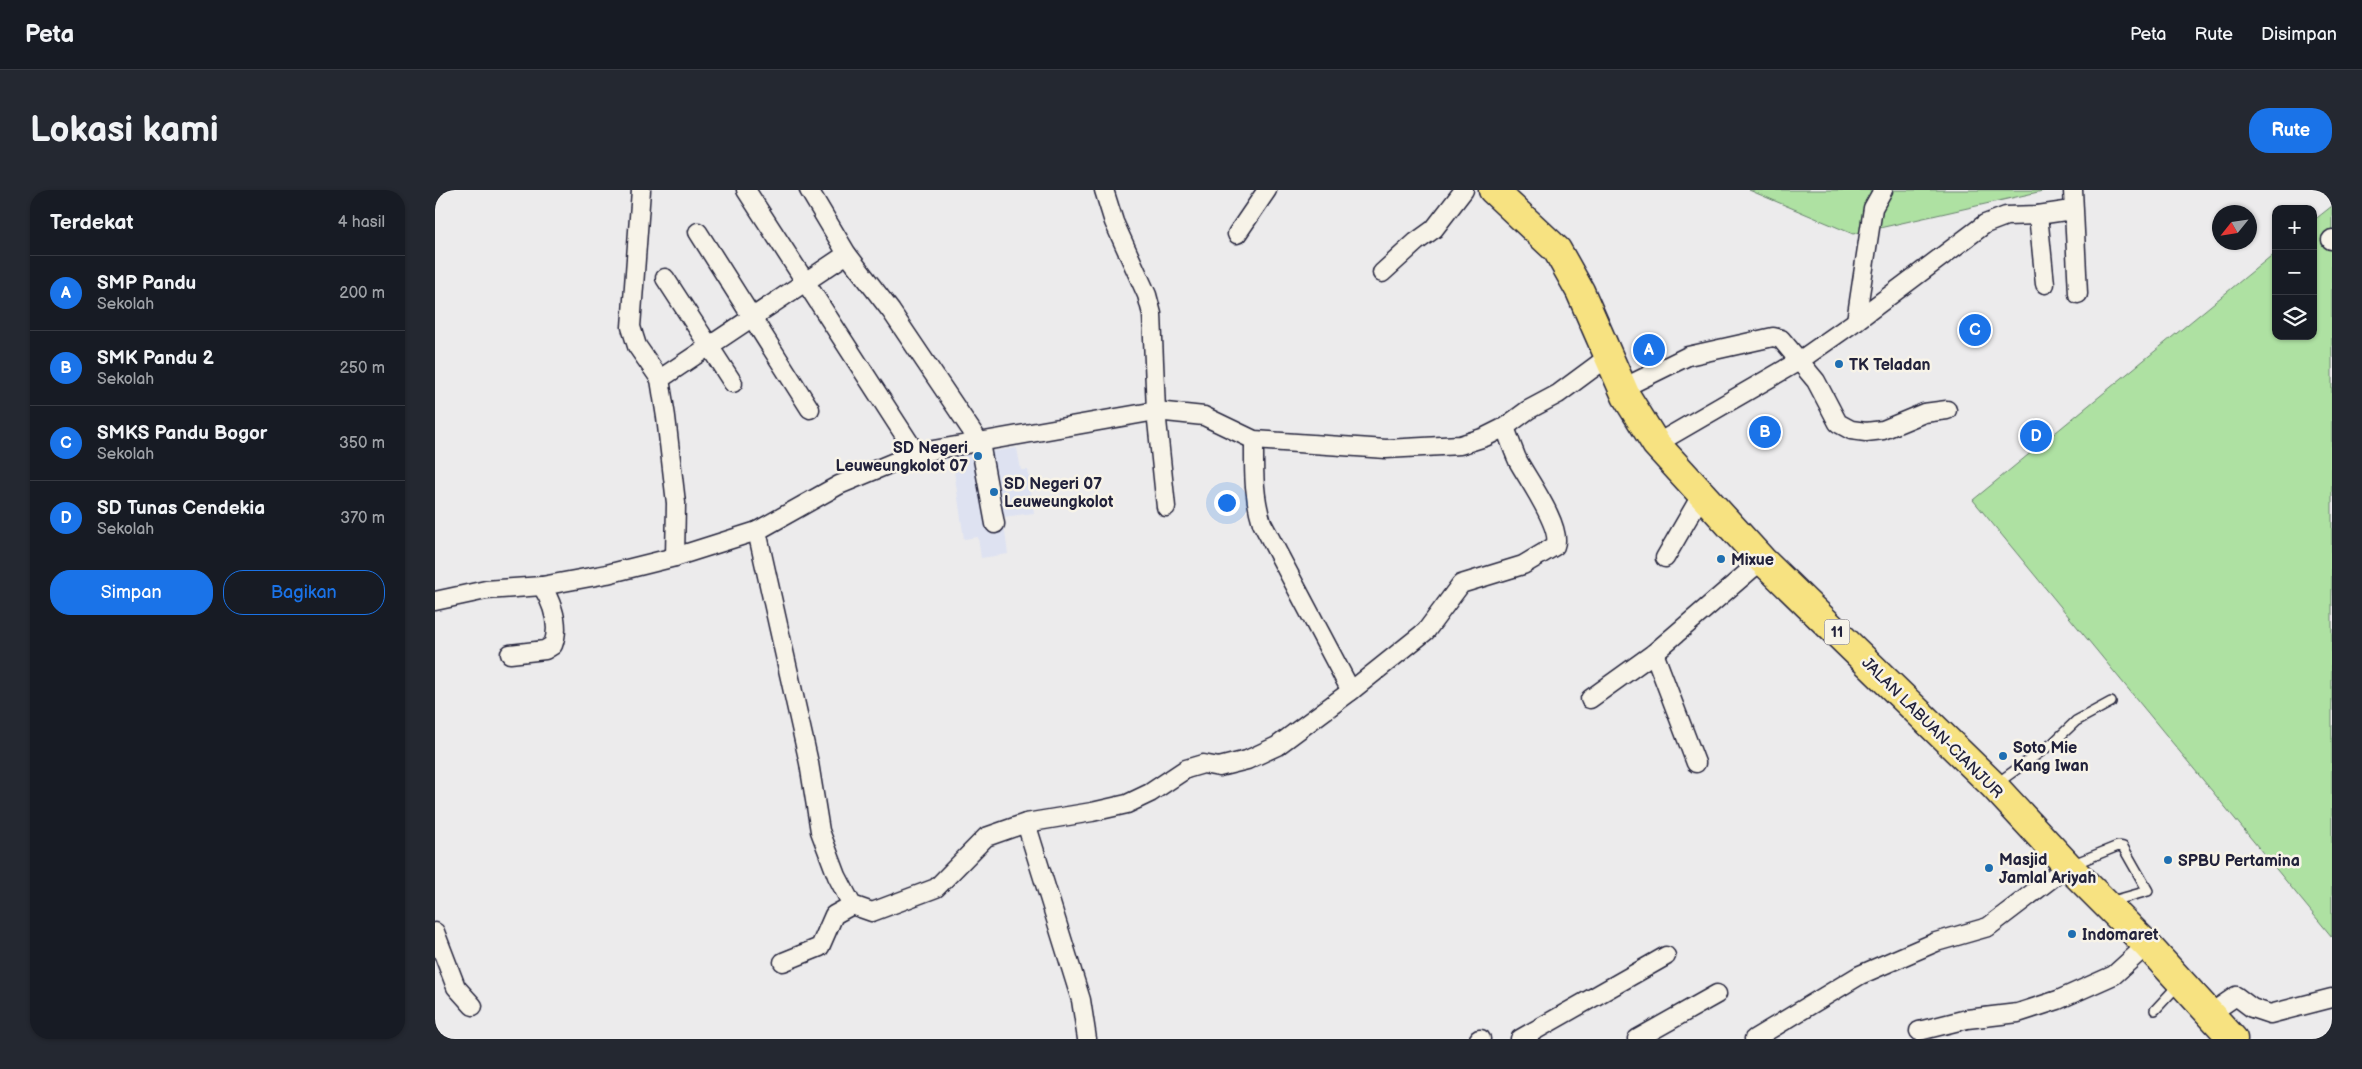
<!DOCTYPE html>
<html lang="id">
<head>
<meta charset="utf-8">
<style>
	:root { --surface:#171b24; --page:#242831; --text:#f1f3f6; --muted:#9ea1a6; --line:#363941; --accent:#1a73e8 }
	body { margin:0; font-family:"Balsamiq Sans",sans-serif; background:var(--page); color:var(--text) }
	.controls { position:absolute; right:15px; top:15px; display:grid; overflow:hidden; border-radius:10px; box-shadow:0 1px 4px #0004 }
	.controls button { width:45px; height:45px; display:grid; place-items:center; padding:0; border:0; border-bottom:1px solid var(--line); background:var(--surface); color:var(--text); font:25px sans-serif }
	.compass { position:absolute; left:1777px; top:15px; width:45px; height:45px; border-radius:50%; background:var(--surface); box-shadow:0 1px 4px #0004; rotate:240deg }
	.you { position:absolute; left:791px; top:312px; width:18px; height:18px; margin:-12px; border:4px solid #fff; border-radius:50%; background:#1a73e8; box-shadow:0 0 0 8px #1a73e833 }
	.badge { display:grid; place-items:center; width:32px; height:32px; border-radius:50%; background:var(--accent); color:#fff; font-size:16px; font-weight:700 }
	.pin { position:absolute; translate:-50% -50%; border:2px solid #fff; box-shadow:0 1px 5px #0006 }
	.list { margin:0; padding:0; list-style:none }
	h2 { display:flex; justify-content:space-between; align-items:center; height:65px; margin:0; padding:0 20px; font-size:21px }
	h2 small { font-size:16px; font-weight:400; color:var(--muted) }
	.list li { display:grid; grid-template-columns:32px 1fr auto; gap:15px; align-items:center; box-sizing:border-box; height:75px; padding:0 20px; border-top:1px solid var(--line) }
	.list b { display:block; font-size:19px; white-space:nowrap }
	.list p { margin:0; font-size:16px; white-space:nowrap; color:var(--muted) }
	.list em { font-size:16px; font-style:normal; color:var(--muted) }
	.actions { display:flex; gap:10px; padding:15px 20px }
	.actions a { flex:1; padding:11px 0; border:1px solid var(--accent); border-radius:20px; text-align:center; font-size:18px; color:var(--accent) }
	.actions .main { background:var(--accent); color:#fff }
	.icon { flex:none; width:28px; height:28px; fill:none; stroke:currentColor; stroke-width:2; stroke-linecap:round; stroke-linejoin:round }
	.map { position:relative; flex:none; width:1897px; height:849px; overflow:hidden; border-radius:20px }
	header { display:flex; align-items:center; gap:30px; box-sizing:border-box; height:70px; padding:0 25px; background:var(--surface); border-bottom:1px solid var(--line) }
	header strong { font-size:24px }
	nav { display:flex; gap:28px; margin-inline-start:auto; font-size:18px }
	.intro { display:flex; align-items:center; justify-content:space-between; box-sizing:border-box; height:120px; padding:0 30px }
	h1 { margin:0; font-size:35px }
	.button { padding:12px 22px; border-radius:20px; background:var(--accent); color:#fff; font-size:18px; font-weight:700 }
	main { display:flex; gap:30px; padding:0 30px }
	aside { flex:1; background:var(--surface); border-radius:20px; box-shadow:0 1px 4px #0004 }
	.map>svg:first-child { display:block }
	.built { fill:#dee2f1 }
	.grass { fill:#aee1a2; stroke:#68826e }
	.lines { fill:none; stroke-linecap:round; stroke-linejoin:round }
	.lane-casing { stroke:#22223b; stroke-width:12 }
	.street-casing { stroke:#22223b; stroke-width:21 }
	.highway-casing { stroke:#22223b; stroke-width:31 }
	.lane { stroke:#f7f3e8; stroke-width:9 }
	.street { stroke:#f7f3e8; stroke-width:18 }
	.highway { stroke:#f7e281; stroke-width:28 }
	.poi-dot { fill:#1f6fb2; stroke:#f7f3e8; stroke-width:2 }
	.labels { text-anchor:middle; stroke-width:5; stroke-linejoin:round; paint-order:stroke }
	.shield { fill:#f7f3e8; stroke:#62616f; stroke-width:1 }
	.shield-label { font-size:15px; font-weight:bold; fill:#22223b }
	.poi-label { font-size:16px; font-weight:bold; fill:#22223b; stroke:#f7f3e8; text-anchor:start }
	.street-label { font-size:16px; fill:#22223b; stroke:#f7f3e8 }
</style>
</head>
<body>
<header>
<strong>Peta</strong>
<nav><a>Peta</a><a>Rute</a><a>Disimpan</a></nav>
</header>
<div class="intro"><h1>Lokasi kami</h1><a class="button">Rute</a></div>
<main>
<aside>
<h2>Terdekat<small>4 hasil</small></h2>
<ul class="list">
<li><span class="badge">A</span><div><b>SMP Pandu</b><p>Sekolah</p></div><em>200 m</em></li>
<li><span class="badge">B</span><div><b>SMK Pandu 2</b><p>Sekolah</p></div><em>250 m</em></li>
<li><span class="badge">C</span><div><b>SMKS Pandu Bogor</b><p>Sekolah</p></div><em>350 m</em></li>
<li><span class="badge">D</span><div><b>SD Tunas Cendekia</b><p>Sekolah</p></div><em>370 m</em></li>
</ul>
<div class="actions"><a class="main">Simpan</a><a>Bagikan</a></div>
</aside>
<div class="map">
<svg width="1897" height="849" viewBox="0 0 1897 849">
	<rect width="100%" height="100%" fill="#ecebec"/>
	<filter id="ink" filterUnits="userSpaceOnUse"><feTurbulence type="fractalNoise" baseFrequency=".02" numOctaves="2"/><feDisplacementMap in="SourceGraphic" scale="10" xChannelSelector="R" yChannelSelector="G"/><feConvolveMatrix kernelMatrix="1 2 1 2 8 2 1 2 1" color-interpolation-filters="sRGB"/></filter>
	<g filter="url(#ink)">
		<polygon class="built" points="582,258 586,280 593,280 599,323 568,327 573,364 546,368 543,347 529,349 517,267"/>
		<g class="grass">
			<polygon points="1314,0 1612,0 1418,44"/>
			<polygon points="1897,16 1897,747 1538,310 1841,62 1841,146 1878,146 1878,31"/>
		</g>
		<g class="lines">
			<g class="lane-casing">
				<g id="lane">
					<polyline points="1561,594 1618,553 1641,531 1676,512"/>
					<polyline points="1636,675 1683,656 1688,657 1713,701 1674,712"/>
					<polyline points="1720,820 1745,793"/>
				</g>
			</g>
			<g class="street-casing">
				<g id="street">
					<polyline points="206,0 196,137 202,156 225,189 231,227 241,313 240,367"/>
					<polyline points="311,0 481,263"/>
					<polyline points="374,0 412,64 456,121 545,253 560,334"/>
					<polyline points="669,0 679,32 712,105 717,124 721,221 731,317"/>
					<polyline points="1638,0 1643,104"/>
					<polyline points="1603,25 1610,94"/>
					<polyline points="263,42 375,219"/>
					<polyline points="802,44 832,0"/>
					<polyline points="1896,50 1897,49"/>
					<polyline points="947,83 981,52 999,39 1029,0"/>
					<polyline points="230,88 298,193"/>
					<polyline points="1421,131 1438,18 1448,0"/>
					<polyline points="225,189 412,64"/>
					<polyline points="1188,198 1253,166 1338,147 1346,149 1381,191 1403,233 1416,240 1431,242 1448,240 1489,223 1512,220"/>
					<path d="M819,250c0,29 -1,55 8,83l89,168"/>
					<polyline points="1221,254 1364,171 1421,131 1550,34 1571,26 1603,25 1637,20"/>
					<polyline points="322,341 404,295 481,263 721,221 769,226 819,250 951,259 1025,255 1050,247 1070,237 1093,220 1123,204 1173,167"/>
					<polyline points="1230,368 1267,304"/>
					<path d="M0,411l51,-11 56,-4 65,-12 68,-17 82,-26 52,232 11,68 17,45 15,29 20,7 64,-24 50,-51 40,-14 66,-11 35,-8 23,-11 36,-24 17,-5 16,3 28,-7 30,-14 74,-55 75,-60 35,-47 62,-19 32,-19c8,-18 -28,-68 -37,-85 -5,-11 -9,-23 -13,-34"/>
					<polyline points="1219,463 1261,573"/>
					<path d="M75,464l35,-4 8,-5c8,-21 -1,-42 -11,-59"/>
					<polyline points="1155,509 1219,463 1327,370"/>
					<polyline points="591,633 646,810 652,849"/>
					<polyline points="0,742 21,797 38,816"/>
					<polyline points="348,772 385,757 399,725 417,715"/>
					<polyline points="1776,823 1801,806 1817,818 1835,824 1897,808"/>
					<polyline points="1484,841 1532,829 1583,823 1623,810 1679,785 1712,755"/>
					<polyline points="1044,849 1046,849"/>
					<polyline points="1085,849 1231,766"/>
					<polyline points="1202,849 1282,804"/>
					<polyline points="1319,849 1425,785 1501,752 1553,737 1633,676"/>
				</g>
			</g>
			<g class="highway-casing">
				<polyline id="highway" points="1058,0 1122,60 1145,101 1191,206 1221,254 1327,370 1559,596 1633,676 1712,755 1798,849"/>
			</g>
			<use href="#lane" class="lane"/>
			<use href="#street" class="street"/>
			<use href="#highway" class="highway"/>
		</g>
	</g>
	<g class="poi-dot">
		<circle cx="1404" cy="174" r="5"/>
		<circle cx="543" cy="266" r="5"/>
		<circle cx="559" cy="302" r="5"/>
		<circle cx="1286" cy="369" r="5"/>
		<circle cx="1568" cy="566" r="5"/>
		<circle cx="1733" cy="670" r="5"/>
		<circle cx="1554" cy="678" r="5"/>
		<circle cx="1637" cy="744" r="5"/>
	</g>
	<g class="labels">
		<rect class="shield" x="1389.5" y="429.5" width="25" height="25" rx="4"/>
		<g class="shield-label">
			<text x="1402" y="447">11</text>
		</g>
		<g class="poi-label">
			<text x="1414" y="180">TK Teladan</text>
			<text x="533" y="263" text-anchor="end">SD Negeri<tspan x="533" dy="18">Leuweungkolot 07</tspan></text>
			<text x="569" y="299">SD Negeri 07<tspan x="569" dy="18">Leuweungkolot</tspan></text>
			<text x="1296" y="375">Mixue</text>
			<text x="1578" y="563">Soto Mie<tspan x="1578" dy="18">Kang Iwan</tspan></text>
			<text x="1564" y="675">Masjid<tspan x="1564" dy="18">Jamlal Ariyah</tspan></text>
			<text x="1743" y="676">SPBU Pertamina</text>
			<text x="1647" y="750">Indomaret</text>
		</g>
		<g class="street-label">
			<text transform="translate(1498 537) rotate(45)" y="6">JALAN LABUAN-CIANJUR</text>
		</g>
	</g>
</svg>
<div class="controls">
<button>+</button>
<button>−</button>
<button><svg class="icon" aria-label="layers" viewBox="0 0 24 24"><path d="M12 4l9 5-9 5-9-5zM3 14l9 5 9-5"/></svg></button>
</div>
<svg class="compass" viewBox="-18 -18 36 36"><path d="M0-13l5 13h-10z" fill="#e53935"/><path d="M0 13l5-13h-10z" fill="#9ea1a6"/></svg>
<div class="you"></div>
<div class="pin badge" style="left:1214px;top:160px">A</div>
<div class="pin badge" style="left:1330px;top:242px">B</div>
<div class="pin badge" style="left:1540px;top:140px">C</div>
<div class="pin badge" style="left:1601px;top:246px">D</div>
</div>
</main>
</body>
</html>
